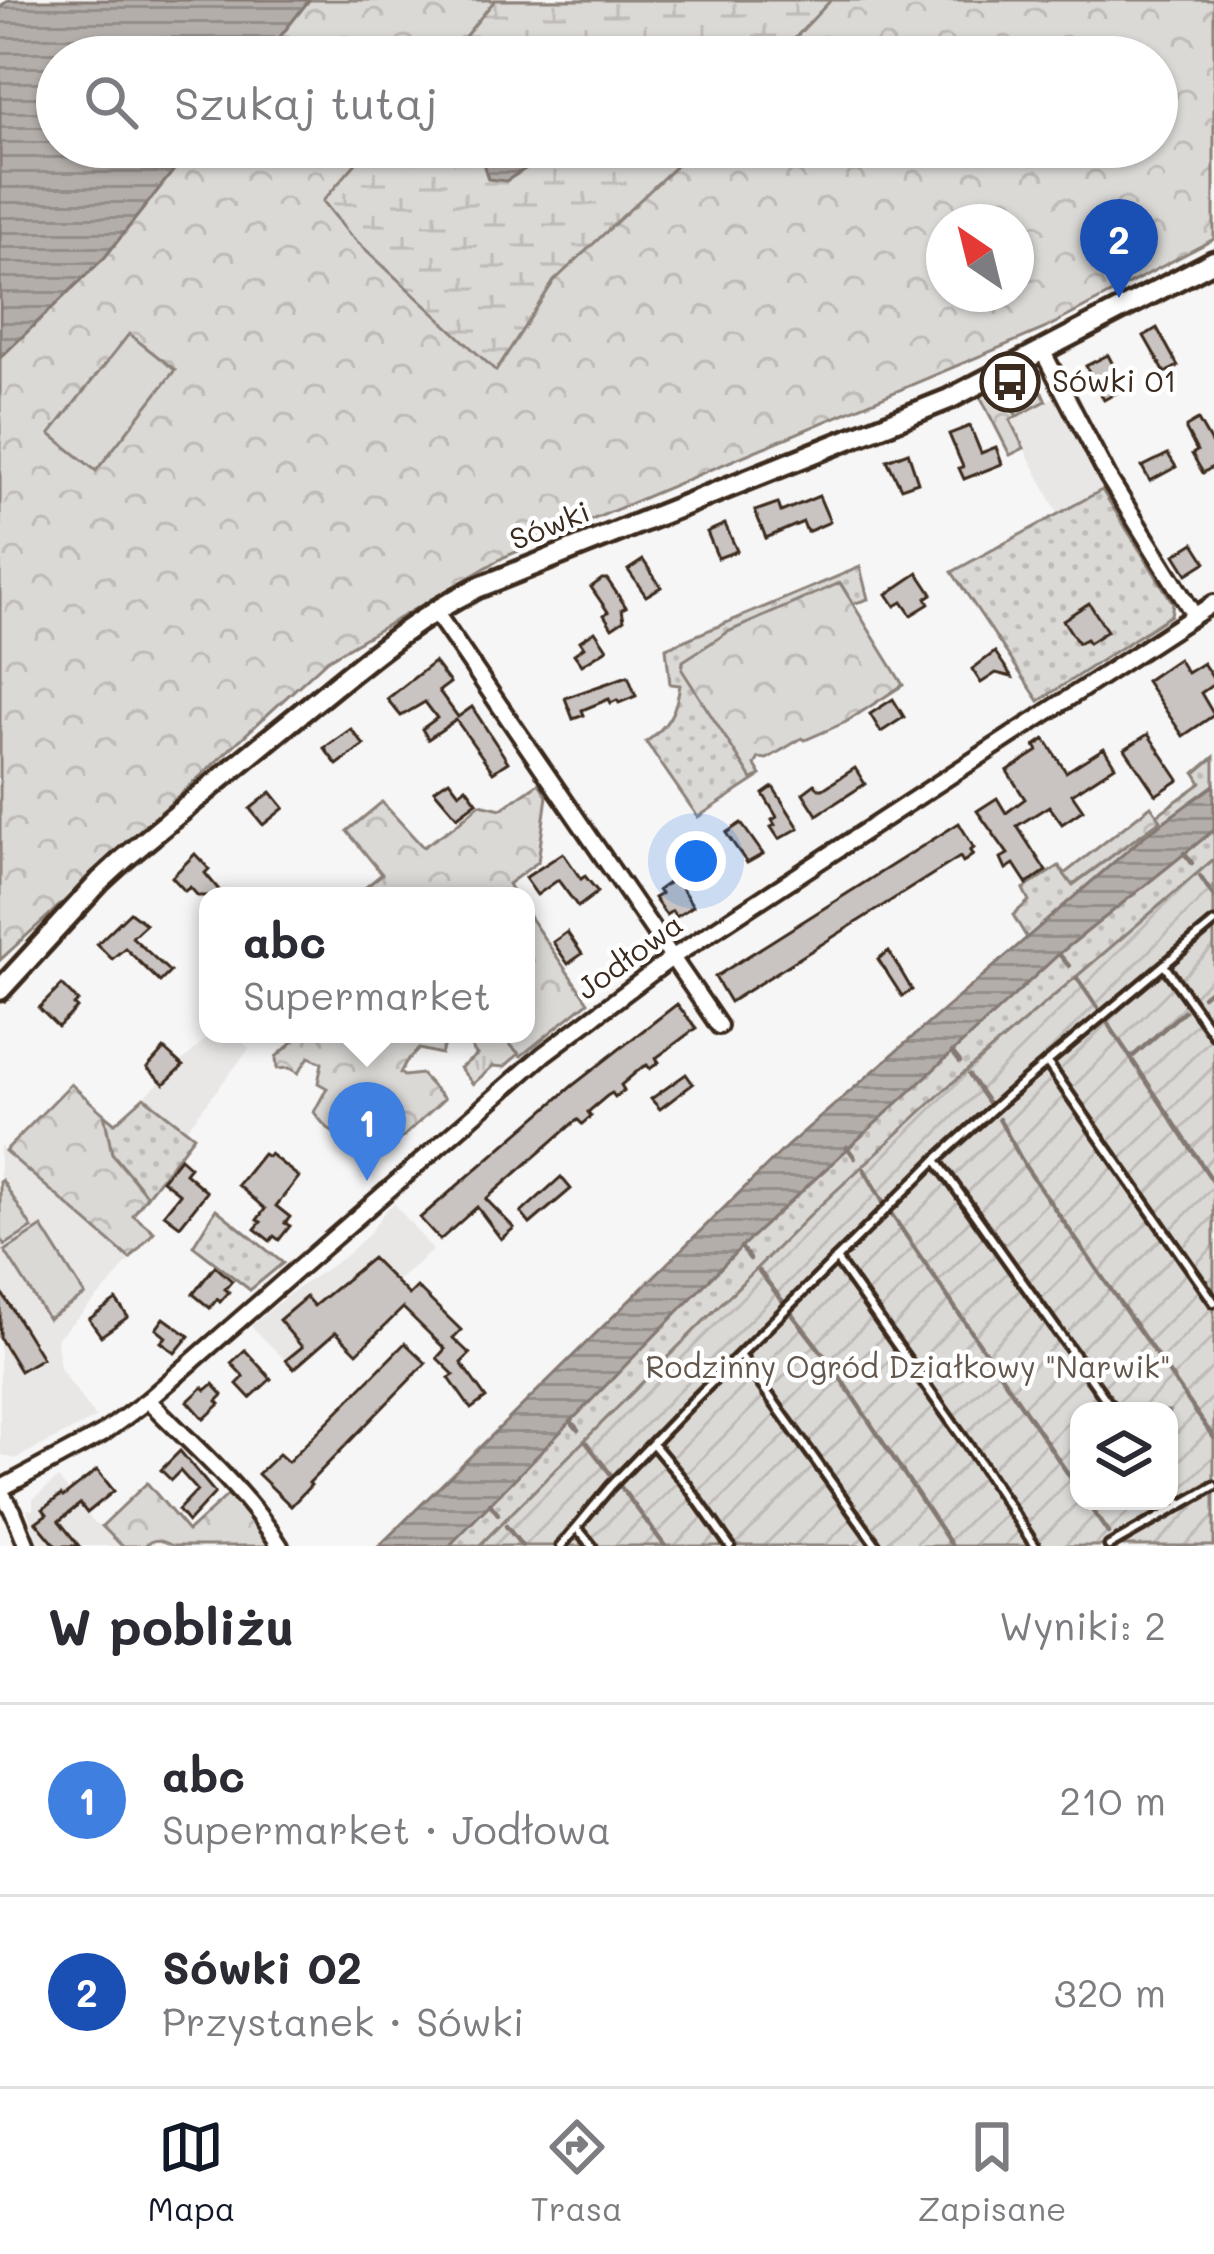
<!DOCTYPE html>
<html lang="pl">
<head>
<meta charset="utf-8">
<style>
	:root { --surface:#fff; --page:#f7f7f7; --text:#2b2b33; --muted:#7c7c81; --line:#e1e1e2; --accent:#111827 }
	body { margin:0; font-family:Mali,sans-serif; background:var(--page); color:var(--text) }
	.controls { position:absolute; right:36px; bottom:36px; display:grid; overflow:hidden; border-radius:24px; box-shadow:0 3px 9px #0004 }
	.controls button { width:108px; height:108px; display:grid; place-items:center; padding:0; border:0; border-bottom:3px solid var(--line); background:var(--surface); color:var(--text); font:60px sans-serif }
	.compass { position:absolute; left:926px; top:204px; width:108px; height:108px; border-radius:50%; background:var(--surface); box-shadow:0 3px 9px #0004; rotate:325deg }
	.you { position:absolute; left:696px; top:861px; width:42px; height:42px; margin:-30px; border:9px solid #fff; border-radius:50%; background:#1a73e8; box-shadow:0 0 0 18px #1a73e833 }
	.badge { display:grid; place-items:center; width:78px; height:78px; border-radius:50%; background:var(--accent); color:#fff; font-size:39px; font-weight:700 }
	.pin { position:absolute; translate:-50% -99px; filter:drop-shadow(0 3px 6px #0008) }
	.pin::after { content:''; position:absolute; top:63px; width:42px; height:36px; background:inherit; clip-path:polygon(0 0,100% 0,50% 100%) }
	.popup { position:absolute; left:199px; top:887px; width:336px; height:156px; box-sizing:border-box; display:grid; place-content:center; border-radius:24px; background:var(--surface); filter:drop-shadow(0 3px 9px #0005); font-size:39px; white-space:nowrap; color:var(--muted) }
	.popup b { font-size:45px; color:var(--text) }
	.popup::after { content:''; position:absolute; left:50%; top:100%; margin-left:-24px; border:24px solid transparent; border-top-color:var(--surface) }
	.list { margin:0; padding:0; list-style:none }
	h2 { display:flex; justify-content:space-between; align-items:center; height:156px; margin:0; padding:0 48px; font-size:51px }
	h2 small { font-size:39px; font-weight:400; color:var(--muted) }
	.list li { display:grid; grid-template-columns:78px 1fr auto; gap:36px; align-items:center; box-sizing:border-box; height:192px; padding:0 48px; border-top:3px solid var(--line) }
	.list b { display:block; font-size:45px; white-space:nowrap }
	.list p { margin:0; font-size:39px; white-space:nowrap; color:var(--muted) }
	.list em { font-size:39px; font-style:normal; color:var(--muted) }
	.icon { flex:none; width:66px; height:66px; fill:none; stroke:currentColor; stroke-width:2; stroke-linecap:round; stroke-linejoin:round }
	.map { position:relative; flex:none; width:1214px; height:1546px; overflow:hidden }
	.search { position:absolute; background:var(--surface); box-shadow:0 3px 9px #0004; left:36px; right:36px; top:36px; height:132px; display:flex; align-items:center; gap:30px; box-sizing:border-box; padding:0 42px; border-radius:66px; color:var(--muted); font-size:45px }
	.sheet { height:540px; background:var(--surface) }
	nav { display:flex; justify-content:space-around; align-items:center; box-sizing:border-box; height:168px; border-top:3px solid var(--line); background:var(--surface); font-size:33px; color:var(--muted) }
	nav a { display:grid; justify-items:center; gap:6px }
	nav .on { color:var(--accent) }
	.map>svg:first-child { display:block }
	.built { fill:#e9e7e6 }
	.grass { fill:url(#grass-dots); stroke:#8b827a; stroke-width:3 }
	.forest { fill:url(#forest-crowns); stroke:#8b827a; stroke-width:3; fill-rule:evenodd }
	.wetland { fill:url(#wetland-marsh); stroke:#8b827a; stroke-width:3 }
	.park { fill:url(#park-tufts); stroke:#8b827a; stroke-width:3 }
	.garden { fill:url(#garden-furrows); stroke:#8b827a; stroke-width:3; fill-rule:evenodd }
	.pitch { fill:#dbd9d6; stroke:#8b827a; stroke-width:3 }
	.water { fill:url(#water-rules); stroke:#847972; stroke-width:3 }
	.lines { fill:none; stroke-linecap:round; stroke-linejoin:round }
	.stream { stroke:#847972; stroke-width:4.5 }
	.building { fill:#c9c3c1; stroke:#3b2a1e; stroke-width:3 }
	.lane-casing { stroke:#3b2a1e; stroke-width:15 }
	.street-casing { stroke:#3b2a1e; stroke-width:22 }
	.secondary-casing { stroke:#3b2a1e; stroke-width:27 }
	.lane { stroke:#fff; stroke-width:6 }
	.street { stroke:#fff; stroke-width:14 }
	.secondary { stroke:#fff; stroke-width:18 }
	.labels { text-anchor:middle; stroke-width:9; stroke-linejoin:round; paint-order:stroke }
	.poi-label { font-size:30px; fill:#3b2a1e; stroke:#fff; text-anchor:start }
	.street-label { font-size:30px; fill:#3b2a1e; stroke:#fff }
	.park-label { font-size:30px; fill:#63564c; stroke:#fff }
</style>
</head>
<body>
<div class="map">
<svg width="1214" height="1546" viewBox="0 0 1214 1546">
	<defs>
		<pattern id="grass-dots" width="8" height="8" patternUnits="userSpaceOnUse" patternTransform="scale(3)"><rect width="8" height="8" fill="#dbd9d6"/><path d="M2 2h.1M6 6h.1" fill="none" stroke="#bdbab7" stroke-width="1.8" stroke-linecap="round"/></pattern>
		<pattern id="forest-crowns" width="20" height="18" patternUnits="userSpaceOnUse" patternTransform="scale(3)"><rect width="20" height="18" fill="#dbd9d6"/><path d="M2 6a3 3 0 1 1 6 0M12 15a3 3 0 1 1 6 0" fill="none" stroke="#bdbab7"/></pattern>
		<pattern id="wetland-marsh" width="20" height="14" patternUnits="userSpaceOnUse" patternTransform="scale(3)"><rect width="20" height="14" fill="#dbd9d6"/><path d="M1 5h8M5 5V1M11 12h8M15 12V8" fill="none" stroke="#bdbab7"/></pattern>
		<pattern id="park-tufts" width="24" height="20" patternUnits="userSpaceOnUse" patternTransform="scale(3)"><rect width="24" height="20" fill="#dbd9d6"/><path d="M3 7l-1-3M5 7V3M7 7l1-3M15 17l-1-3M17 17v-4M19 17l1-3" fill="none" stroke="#bdbab7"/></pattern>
		<pattern id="garden-furrows" width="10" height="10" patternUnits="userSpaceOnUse" patternTransform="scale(3)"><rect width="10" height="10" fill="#dbd9d6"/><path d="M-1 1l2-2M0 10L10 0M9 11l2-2" fill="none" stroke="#bdbab7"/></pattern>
		<pattern id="water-rules" width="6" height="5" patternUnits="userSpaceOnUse" patternTransform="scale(3)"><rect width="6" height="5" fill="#b4aeaa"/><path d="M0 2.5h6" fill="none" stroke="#948e8a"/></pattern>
	</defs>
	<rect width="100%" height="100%" fill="#f7f6f6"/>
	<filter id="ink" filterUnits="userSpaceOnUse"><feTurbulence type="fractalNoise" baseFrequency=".00833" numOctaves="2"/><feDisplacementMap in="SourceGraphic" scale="24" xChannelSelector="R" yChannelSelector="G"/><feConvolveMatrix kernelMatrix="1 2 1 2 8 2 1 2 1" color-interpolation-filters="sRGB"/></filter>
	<g filter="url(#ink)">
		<g class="built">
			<polygon points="1054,397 1102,490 1058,514 1009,419"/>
			<polygon points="211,1034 232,1034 250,1048 186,1130 144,1097"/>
			<polygon points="0,1146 130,1259 109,1286 57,1338 60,1368 96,1418 15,1459 0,1454"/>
			<polygon points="394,1203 433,1250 295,1370 251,1326 289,1294 344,1257 369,1234 385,1211"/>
			<polygon points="58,1478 95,1523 102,1526 122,1546 39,1546 27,1509 33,1510 33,1499"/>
		</g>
		<g class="grass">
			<polygon points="1024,379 1029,379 1038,393 1042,392 1046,401 1017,416 998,387 1009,381 1011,385"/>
			<polygon points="1102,490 1173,603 1171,615 1039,701 952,572"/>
			<path d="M860,567l8,32 -15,5 -12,-20 -113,48 24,147h4l-58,38 -52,-75c22,-16 30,-30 34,-57l-10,-1 -4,-36z"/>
			<polygon points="1214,757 1214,785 1143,837 1027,938 1013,915 1029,901 1023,889 1059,866 1073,885 1158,822 1160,819 1157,815 1201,783 1195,773"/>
			<polygon points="1214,830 1214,859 951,1084 810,1215 479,1546 449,1546 741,1247 1059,954"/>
			<polygon points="144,1097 194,1136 147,1196 112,1153 104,1114 115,1123"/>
			<polygon points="216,1209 283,1263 250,1290 193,1246"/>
		</g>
		<g class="forest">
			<path d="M309,0h905v239l-170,90 -540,228 -177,103 -327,300v-602l105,-101 87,-110h292l-1,16 72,-11 5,-5h597v-90h-571l-7,-9 -26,-3 -23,12h-266zM944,222h72v72h-72z"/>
			<polygon points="998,387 1017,416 1010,420 1024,448 1010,455 980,396"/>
			<polygon points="840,583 903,685 846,722 805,740 802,738 767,759 759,758 755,765 761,775 752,779 682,670 683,661 728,632"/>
			<polygon points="539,783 547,796 538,862 508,884 515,896 355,896 382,874 347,831 382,802 423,847 456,825 480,804 501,809"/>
			<polygon points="1151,806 1161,820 1072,885 1064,874"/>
			<polygon points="526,912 588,1002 521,1056 500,1034 526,1034"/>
			<path d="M302,1034h145l-6,20 -22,-5 -13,13 -6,11 4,3 17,-2 23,25 -66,61c-23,-11 -50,-26 -64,-48l13,-24 -9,-5 4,-20 -13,-6 -11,16 -9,-5 -12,1 -1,-12z"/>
			<polygon points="71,1084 104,1114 112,1154 147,1196 133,1215 154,1232 130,1259 5,1151"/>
			<path d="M147,1483l41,48 40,-36 25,23 17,28h-97c-12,-6 -18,-9 -29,0h-22l-20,-20z"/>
		</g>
		<g class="wetland">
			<polygon points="495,0 831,0 777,57 586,57 579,48 553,45 530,57 448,57"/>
			<polygon points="370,147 484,147 483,163 506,181 560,147 696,147 554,281 496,371 349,234 323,201"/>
		</g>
		<polygon class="park" points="488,1034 500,1034 519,1054 504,1067 493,1066 473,1084 460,1068 477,1055 471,1047"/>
		<path class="garden" d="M1214,859v687h-735l331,-331 141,-131zM1079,1411h90v90h-90z"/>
		<g class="pitch">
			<polygon points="129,334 175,370 96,471 50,434"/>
			<polygon points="2,1180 32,1228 5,1245 0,1238 0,1181"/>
			<polygon points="42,1227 85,1295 48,1319 5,1251"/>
		</g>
		<g class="water">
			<polygon points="8,0 309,0 264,57 57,57 57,147 192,147 105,257 0,358 0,7"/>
			<polygon points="484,147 560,147 506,181 488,179 483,163"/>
			<polygon points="1214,785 1214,830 1059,954 741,1247 449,1546 379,1546 787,1146 1143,837"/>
		</g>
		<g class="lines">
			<g class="stream">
				<polyline points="1184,853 1192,863"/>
				<polyline points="1200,876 1214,897"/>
				<polyline points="1059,954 1069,966"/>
				<polyline points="1077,978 1099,1010"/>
				<polyline points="1203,996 1214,987"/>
				<polyline points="1107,1022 1214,1183"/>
				<polyline points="952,1052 960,1062"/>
				<polyline points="1131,1058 1184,1011"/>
				<polyline points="969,1075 989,1104"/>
				<polyline points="999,1119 1025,1166 1214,1438"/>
				<polyline points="847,1147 855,1158"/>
				<polyline points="864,1169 884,1204"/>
				<polyline points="890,1212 1079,1490"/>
				<polyline points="741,1247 750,1259"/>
				<polyline points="759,1271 784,1303"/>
				<polyline points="792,1314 831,1364 952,1546"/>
				<polyline points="571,1421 578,1430"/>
				<polyline points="586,1442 612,1476"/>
				<polyline points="620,1486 665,1546"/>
				<polyline points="1086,1501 1108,1533"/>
				<polyline points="490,1504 498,1514"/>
				<polyline points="506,1526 522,1546"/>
			</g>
		</g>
		<g class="building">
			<polygon points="1157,328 1178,366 1165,373 1144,336"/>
			<polygon points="1108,355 1120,378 1110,382 1116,393 1104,400 1086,366"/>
			<polygon points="1198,420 1214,448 1214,466 1203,473 1192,454 1197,451 1186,430 1186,427"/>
			<polygon points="970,426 981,453 996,447 1002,464 964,479 959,468 963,467 949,434"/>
			<polygon points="908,452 918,482 901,488 887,460"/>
			<polygon points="1168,454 1176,467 1150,481 1142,467"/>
			<polygon points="819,496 830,522 807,532 803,522 766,538 755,511 778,503 781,512"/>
			<polygon points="725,524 737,551 718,558 707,532"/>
			<polygon points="1194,543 1206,562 1187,574 1175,555"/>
			<polygon points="643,560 661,587 646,596 628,570"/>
			<polygon points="918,573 932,594 926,598 929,604 911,615 902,602 895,606 887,594"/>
			<polygon points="602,579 607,579 626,607 622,609 624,620 612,628 604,615 608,612 591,587"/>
			<polygon points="1089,603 1107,631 1089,643 1086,639 1078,643 1063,620"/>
			<polygon points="595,631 607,649 582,665 574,654 584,647 580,641"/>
			<polygon points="995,652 1012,677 996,673 981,683 972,669"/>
			<polygon points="1178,659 1187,673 1203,663 1214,680 1214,684 1201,693 1214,715 1183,736 1146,681"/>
			<polygon points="434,662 450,683 439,691 458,717 472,707 508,762 493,772 456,720 428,739 422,729 437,718 425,702 401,716 387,699"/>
			<polygon points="628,676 636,696 619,703 617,700 611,703 609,699 582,710 584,715 573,719 565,698"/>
			<polygon points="893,699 904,717 881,732 870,714"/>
			<polygon points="351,729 364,745 337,765 324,748"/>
			<polygon points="1148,734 1179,780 1156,795 1125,749"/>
			<polygon points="1045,739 1066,772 1104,748 1115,766 1072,794 1083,810 1062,824 1049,806 1017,826 1046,871 1027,884 1014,864 1006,869 1001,858 1008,854 977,811 997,798 1006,813 1025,799 1007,771 1038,751 1035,746"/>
			<polygon points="855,768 865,784 817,815 803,793 815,784 819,789 823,789"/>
			<polygon points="449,780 459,793 466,787 477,802 457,817 434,790"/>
			<polygon points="773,787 799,828 779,839 771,827 775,825 772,820 777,817 763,794"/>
			<polygon points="271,792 284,808 263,825 250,809"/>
			<polygon points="741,823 763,854 747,863 726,833"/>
			<polygon points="959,823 974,848 970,851 973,855 963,862 960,857 730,1002 715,977"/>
			<polygon points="563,853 581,879 585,876 598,892 578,907 558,880 537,895 525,878"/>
			<polygon points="195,854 209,869 205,873 224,896 198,896 190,887 185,891 172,877"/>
			<polygon points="675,878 693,906 676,917 672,911 666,915 654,898 661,894 658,890"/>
			<polygon points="130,912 146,924 132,937 170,972 160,982 125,948 112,959 97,944"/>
			<polygon points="567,932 582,954 568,964 553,942"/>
			<polygon points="889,951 912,990 902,996 878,959"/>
			<polygon points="62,985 78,1001 74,1005 77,1008 58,1027 39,1008"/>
			<polygon points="677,1004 696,1028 656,1058 659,1062 650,1069 647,1065 641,1068 621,1085 624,1090 615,1097 612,1093 607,1096 588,1112 591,1116 582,1124 578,1120 573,1123 486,1199 514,1228 501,1239 477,1207 440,1240 420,1218 572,1086"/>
			<polygon points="164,1049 183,1066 164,1084 147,1068"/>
			<polygon points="686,1074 693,1084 660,1109 651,1099"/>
			<polygon points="263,1154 268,1157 270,1154 299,1177 276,1206 290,1217 285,1223 290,1226 279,1240 274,1236 270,1241 255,1229 261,1222 257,1220 265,1209 238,1185"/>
			<polygon points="180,1158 190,1167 185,1173 207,1192 180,1226 164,1214 180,1194 162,1180"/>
			<polygon points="561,1177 571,1189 530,1224 521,1213"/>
			<polygon points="372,1258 409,1295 417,1287 461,1330 453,1338 470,1354 461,1363 486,1398 471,1409 449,1378 454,1375 437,1358 445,1349 403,1308 357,1353 336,1332 294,1369 286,1360 302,1347 279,1320 306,1297 314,1306"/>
			<polygon points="215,1266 232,1281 225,1289 229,1292 220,1302 217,1299 210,1308 193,1294"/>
			<polygon points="0,1290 42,1358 20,1371 0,1338"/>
			<polygon points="116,1300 128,1317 101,1336 89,1319"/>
			<polygon points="164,1318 189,1336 175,1353 161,1342 166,1337 156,1329"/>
			<polygon points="405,1343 426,1363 309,1483 311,1485 291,1506 258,1474 279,1454 288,1462"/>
			<polygon points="245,1350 271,1379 250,1398 237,1384 244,1377 231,1363"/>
			<polygon points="213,1384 223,1395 217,1401 220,1404 204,1419 188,1401 203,1387 206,1390"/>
			<polygon points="180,1451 215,1493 188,1522 178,1510 197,1490 180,1471 171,1480 161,1470"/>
			<polygon points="97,1470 114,1491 87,1513 80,1504 59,1521 79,1546 56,1546 36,1522 47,1514 43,1509 61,1495 63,1497"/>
		</g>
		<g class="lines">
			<g class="lane-casing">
				<g id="lane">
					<polyline points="1164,965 1214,1035"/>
					<polyline points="1048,1064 1214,1302"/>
					<polyline points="936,1160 1114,1411"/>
					<polyline points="836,1259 970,1448 1035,1546"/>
					<polyline points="740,1355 877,1546"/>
					<polyline points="653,1444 687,1485 730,1546"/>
					<polyline points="1169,1488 1181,1505"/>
					<polyline points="577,1528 592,1546"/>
					<polyline points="561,1546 610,1487 694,1400 936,1160 1008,1095 1214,923"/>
					<polyline points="1109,1546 1214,1486"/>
				</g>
			</g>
			<g class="street-casing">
				<g id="street">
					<polyline points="1043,352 1108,477 1194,615"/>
					<polyline points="434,610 719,1026"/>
					<path d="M148,1400c46,47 97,90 132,146"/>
					<polyline points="0,1489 102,1434 148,1400 544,1054 673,957 1214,603"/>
					<polyline points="0,1491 13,1511 27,1546"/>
				</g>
			</g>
			<g class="secondary-casing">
				<path id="secondary" d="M0,990l100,-109 24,-22c62,-52 124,-103 187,-154 53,-43 104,-87 166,-117l472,-189 265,-138"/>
			</g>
			<use href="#lane" class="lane"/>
			<use href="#street" class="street"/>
			<use href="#secondary" class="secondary"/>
		</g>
	</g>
	<defs>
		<g id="bus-ring" transform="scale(3)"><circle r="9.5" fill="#fff" stroke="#3b2a1e" stroke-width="1.5"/><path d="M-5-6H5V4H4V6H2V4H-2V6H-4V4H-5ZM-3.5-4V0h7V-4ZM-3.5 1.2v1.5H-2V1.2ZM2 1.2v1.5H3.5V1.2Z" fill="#3b2a1e"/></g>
	</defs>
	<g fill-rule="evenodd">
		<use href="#bus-ring" x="1010" y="382"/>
	</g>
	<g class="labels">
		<g class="poi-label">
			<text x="1052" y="392">Sówki 01</text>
		</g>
		<g class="street-label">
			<text transform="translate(550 526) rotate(-22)" y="10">Sówki</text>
			<text transform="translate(630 957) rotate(-36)" y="10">Jodłowa</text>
		</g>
		<g class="park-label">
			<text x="908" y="1378">Rodzinny Ogród Działkowy "Narwik"</text>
		</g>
	</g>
</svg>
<div class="controls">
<button><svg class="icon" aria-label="layers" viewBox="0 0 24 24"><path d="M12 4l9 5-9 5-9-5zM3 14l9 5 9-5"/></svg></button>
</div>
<svg class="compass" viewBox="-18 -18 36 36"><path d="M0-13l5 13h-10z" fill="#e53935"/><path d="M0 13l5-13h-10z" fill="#7c7c81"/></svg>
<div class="you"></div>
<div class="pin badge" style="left:367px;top:1181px;background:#3f7fe0">1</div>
<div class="popup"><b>abc</b>Supermarket</div>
<div class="pin badge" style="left:1119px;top:298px;background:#1a4fb4">2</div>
<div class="search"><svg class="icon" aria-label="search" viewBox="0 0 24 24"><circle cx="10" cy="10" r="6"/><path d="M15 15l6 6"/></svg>Szukaj tutaj</div>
</div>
<section class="sheet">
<h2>W pobliżu<small>Wyniki: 2</small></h2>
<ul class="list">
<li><span class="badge" style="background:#3f7fe0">1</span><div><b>abc</b><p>Supermarket · Jodłowa</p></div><em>210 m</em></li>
<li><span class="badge" style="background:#1a4fb4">2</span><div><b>Sówki 02</b><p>Przystanek · Sówki</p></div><em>320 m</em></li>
</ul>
</section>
<nav>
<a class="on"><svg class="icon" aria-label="map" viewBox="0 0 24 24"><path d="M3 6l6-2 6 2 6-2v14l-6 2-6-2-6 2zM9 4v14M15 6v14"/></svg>Mapa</a>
<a><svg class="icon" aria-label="directions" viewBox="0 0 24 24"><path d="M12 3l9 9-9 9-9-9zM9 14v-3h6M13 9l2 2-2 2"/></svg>Trasa</a>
<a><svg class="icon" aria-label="saved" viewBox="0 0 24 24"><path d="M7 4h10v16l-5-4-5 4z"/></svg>Zapisane</a>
</nav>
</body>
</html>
